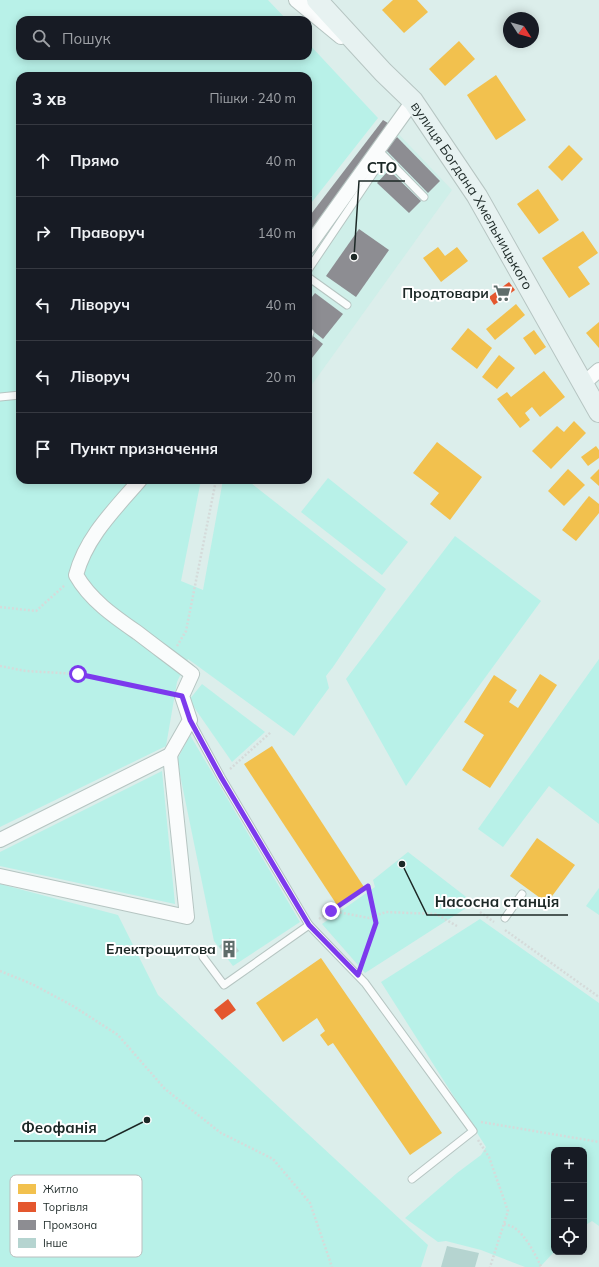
<!DOCTYPE html>
<html lang="uk">
<head>
<meta charset="utf-8">
<style>
	:root { --surface:#171b24; --page:#242831; --text:#f1f3f6; --muted:#9ea1a6; --line:#363941 }
	body { margin:0; font-family:Mulish,sans-serif; background:var(--page); color:var(--text) }
	.controls { position:absolute; right:12px; bottom:12px; display:grid; overflow:hidden; border-radius:8px; box-shadow:0 2px 10px #0003 }
	.controls button { width:36px; height:36px; display:grid; place-items:center; padding:0; border:0; border-bottom:1px solid var(--line); background:var(--surface); color:var(--text); font:20px sans-serif }
	.compass { position:absolute; left:503px; top:12px; width:36px; height:36px; border-radius:50%; background:var(--surface); box-shadow:0 2px 10px #0003; rotate:126deg }
	.stop { position:absolute; width:12px; height:12px; margin:-9px; border:3px solid #7c3aed; border-radius:50%; background:#fff }
	.stop.end { background:#7c3aed; border-color:#fff; box-shadow:0 1px 4px #0008 }
	.list { margin:0; padding:0; list-style:none }
	h2 { display:flex; justify-content:space-between; align-items:center; height:52px; margin:0; padding:0 16px; font-size:17px }
	h2 small { font-size:13px; font-weight:400; color:var(--muted) }
	.list li { display:grid; grid-template-columns:26px 1fr auto; gap:12px; align-items:center; box-sizing:border-box; height:72px; padding:0 16px; border-top:1px solid var(--line) }
	.list b { display:block; font-size:15px; white-space:nowrap }
	.list em { font-size:13px; font-style:normal; color:var(--muted) }
	.icon { flex:none; width:22px; height:22px; fill:none; stroke:currentColor; stroke-width:2; stroke-linecap:round; stroke-linejoin:round }
	.map { position:relative; flex:none; width:599px; height:1267px; overflow:hidden }
	.search { position:absolute; background:var(--surface); box-shadow:0 2px 10px #0003; left:16px; top:16px; width:296px; height:44px; display:flex; align-items:center; gap:10px; box-sizing:border-box; padding:0 14px; border-radius:12px; color:var(--muted); font-size:15px }
	.panel { position:absolute; background:var(--surface); box-shadow:0 2px 10px #0003; left:16px; top:72px; width:296px; height:412px; border-radius:12px }
	.map>svg:first-child { display:block }
	.built { fill:#cfefe9 }
	.green { fill:#b8f1e8 }
	.homes { fill:#f2c14e }
	.shops { fill:#e4572e }
	.industry { fill:#8d8d92 }
	.building { fill:#b5d4d0 }
	.lines { fill:none; stroke-linecap:round; stroke-linejoin:round }
	.lane-casing { stroke:#b6c5c2; stroke-width:9 }
	.street-casing { stroke:#b6c5c2; stroke-width:16 }
	.secondary-casing { stroke:#b6c5c2; stroke-width:22 }
	.path { stroke:#d5dbda; stroke-width:2.5; stroke-dasharray:2 2; stroke-linecap:butt }
	.lane { stroke:#fafcfc; stroke-width:7 }
	.street { stroke:#fafcfc; stroke-width:14 }
	.secondary { stroke:#e7f2f1; stroke-width:20 }
	.route { stroke:#7c3aed; stroke-width:5 }
	.labels { text-anchor:middle; stroke-width:4; stroke-linejoin:round; paint-order:stroke }
	.street-label { font-size:14px; fill:#1c2826; stroke:#fff }
	.poi-label { font-size:14px; font-weight:bold; fill:#1c2826; stroke:#fff; text-anchor:end }
	.key { fill:#fff; stroke:#bbbebe; stroke-width:1 }
	.key-label { font-size:11px; fill:#1c2826 }
	.leader { fill:none; stroke:#1c2826; stroke-width:1.5 }
	.callout-dot { fill:#1c2826; stroke:#fff; stroke-width:1.5 }
	.callout-label { font-size:15px; text-anchor:middle; font-weight:bold; fill:#1c2826; stroke:#fff; stroke-width:4; stroke-linejoin:round; paint-order:stroke }
</style>
</head>
<body>
<div class="map">
<svg width="599" height="1267" viewBox="0 0 599 1267">
	<rect width="100%" height="100%" fill="#dceeeb"/>
	<polygon class="built" points="388,123 452,190 308,390 308,227"/>
	<g class="green">
		<polygon points="0,0 268,0 287,20 20,20 20,56 308,56 308,43 378,118 308,207 308,76 20,76 20,480 201,480 181,581 203,590 223,480 247,480 386,589 333,667 326,676 329,688 294,736 188,659 177,682 166,746 0,827"/>
		<polygon points="328,478 408,542 382,575 301,512"/>
		<polygon points="455,536 541,601 406,786 346,679"/>
		<polygon points="599,659 599,824 549,786 503,847 478,829"/>
		<polygon points="202,684 265,732 232,762 189,700"/>
		<polygon points="190,735 300,922 233,966 214,941 177,760"/>
		<polygon points="162,771 175,904 0,866 0,852"/>
		<polygon points="408,852 474,903 365,973 322,924 375,887 373,880"/>
		<polygon points="0,884 118,915 158,995 428,1245 421,1267 0,1267"/>
		<polygon points="599,888 599,915 586,906"/>
		<polygon points="480,919 599,1003 599,1226 592,1221 584,1226 584,1150 554,1150 554,1252 540,1267 525,1267 481,1250 446,1241 438,1242 405,1218 457,1173 481,1155 486,1147 381,982"/>
	</g>
	<g class="homes">
		<polygon points="393,0 417,0 428,12 404,33 382,10"/>
		<polygon points="459,41 475,59 445,86 429,69"/>
		<polygon points="496,75 526,120 496,140 467,95"/>
		<polygon points="569,145 583,159 562,181 548,167"/>
		<polygon points="538,189 559,220 539,234 517,204"/>
		<polygon points="583,231 598,253 578,267 590,284 569,298 542,258"/>
		<polygon points="438,247 445,256 457,247 468,261 441,282 423,258"/>
		<polygon points="516,304 525,315 495,340 486,329"/>
		<polygon points="599,322 599,348 586,333"/>
		<polygon points="468,328 492,348 477,369 451,349"/>
		<polygon points="534,330 546,347 535,355 523,338"/>
		<polygon points="499,355 515,368 497,389 482,377"/>
		<polygon points="544,371 565,397 540,417 532,407 525,413 530,420 520,428 497,399 507,392 511,397"/>
		<polygon points="574,421 586,433 551,469 532,451 557,426 564,432"/>
		<polygon points="437,442 482,477 450,520 430,504 439,493 413,473"/>
		<polygon points="596,446 599,450 599,458 588,466 581,457"/>
		<polygon points="568,469 585,485 564,506 548,491"/>
		<polygon points="599,469 599,486 590,478"/>
		<polygon points="589,496 599,504 599,513 576,541 562,530"/>
		<polygon points="540,674 557,685 490,788 462,770 484,735 464,722 494,675 517,690 509,702 518,708"/>
		<polygon points="272,746 364,887 337,905 244,764"/>
		<polygon points="537,838 575,865 547,903 510,876"/>
		<polygon points="321,958 442,1133 410,1155 333,1043 328,1046 320,1035 325,1031 317,1018 283,1042 256,1003"/>
	</g>
	<g class="shops">
		<polygon points="509,282 515,290 494,305 489,297"/>
		<polygon points="228,999 236,1010 222,1020 214,1010"/>
	</g>
	<g class="industry">
		<polygon points="383,120 391,125 308,234 308,218"/>
		<polygon points="397,137 440,181 428,193 385,149"/>
		<polygon points="389,170 421,201 409,213 377,183"/>
		<polygon points="359,229 389,250 356,297 326,276"/>
		<polygon points="315,293 343,314 323,339 308,327 308,302"/>
		<polygon points="313,336 323,344 308,363 308,343"/>
	</g>
	<g class="building">
		<polygon points="401,859 406,866 401,869 397,862"/>
		<polygon points="230,938 239,951 228,959 219,946"/>
		<polygon points="447,1246 479,1253 475,1267 441,1267"/>
	</g>
	<g class="lines">
		<g class="lane-casing">
			<g id="lane">
				<polyline points="382,154 424,197"/>
				<polyline points="308,270 384,157"/>
				<polyline points="308,277 347,305"/>
				<polyline points="308,336 310,333"/>
				<polyline points="0,397 20,395"/>
				<polyline points="190,720 221,777 309,925"/>
				<polyline points="505,918 522,894"/>
				<polyline points="203,957 224,985 309,925 365,983 473,1131 412,1179"/>
			</g>
		</g>
		<g class="street-casing">
			<g id="street">
				<polyline points="296,0 341,37"/>
				<polyline points="308,247 413,101"/>
				<polyline points="583,384 599,370"/>
				<path d="M0,840l170,-85 20,-35 -8,-24 10,-22c-18,-14 -36,-27 -54,-41 -23,-16 -48,-33 -62,-58 10,-38 39,-66 64,-95"/>
				<polyline points="0,876 187,917 170,755"/>
			</g>
		</g>
		<g class="secondary-casing">
			<g id="secondary">
				<path id="s1" d="M317,0l66,72 30,29 64,95 122,216"/>
			</g>
		</g>
		<g class="path">
			<polyline points="0,607 36,611 65,585"/>
			<polyline points="177,646 186,631 216,480"/>
			<polyline points="0,666 26,671 78,674 168,693"/>
			<polyline points="230,769 271,732"/>
			<polyline points="332,911 369,918 386,912 436,914 457,926"/>
			<polyline points="480,912 494,922"/>
			<polyline points="319,919 368,886 376,923 362,964"/>
			<polyline points="505,930 599,997"/>
			<polyline points="0,971 32,984 73,1006 118,1035 165,1089 221,1133 273,1159 310,1203 332,1267"/>
			<polyline points="481,1122 599,1142"/>
			<polyline points="478,1140 489,1157 508,1211 490,1267"/>
			<path d="M504,1224c3,1 7,2 9,3 12,7 23,28 28,40"/>
		</g>
		<use href="#lane" class="lane"/>
		<use href="#street" class="street"/>
		<use href="#secondary" class="secondary"/>
	</g>
	<g class="lines">
		<polyline class="route" points="78,674 182,696 190,720 221,777 309,925 358,975 376,923 368,886 331,911"/>
	</g>
	<defs>
		<g id="supermarket-bare" transform="scale(1.38)"><path d="M-6-5.5h2.5l.6 2H6L4.5 2H-2.5L-4.4-4H-6ZM-1.5 3.2a1.3 1.3 0 1 0 .1 0ZM3 3.2a1.3 1.3 0 1 0 .1 0Z" fill="#5f6d6b" stroke="#fff" stroke-width="2.5" paint-order="stroke"/></g>
		<g id="building-bare" transform="scale(1.38)"><path d="M-4-6H4V6H1V3H-1V6H-4ZM-2.5-4.3h1.7v1.8h-1.7ZM.8-4.3h1.7v1.8H.8ZM-2.5-1h1.7V.8h-1.7ZM.8-1h1.7V.8H.8Z" fill="#5f6d6b" stroke="#fff" stroke-width="2.5" paint-order="stroke"/></g>
	</defs>
	<g fill-rule="evenodd">
		<use href="#supermarket-bare" x="502" y="293"/>
		<use href="#building-bare" x="229" y="949"/>
	</g>
	<g class="labels">
		<g class="street-label">
			<text dy="5" stroke="none"><textPath href="#s1" startOffset="251">вулиця Богдана Хмельницького</textPath></text>
		</g>
		<g class="poi-label">
			<text x="489" y="298">Продтовари</text>
			<text x="216" y="954">Електрощитова</text>
		</g>
	</g>
	<rect x="10" y="1175" width="132" height="82" rx="6" class="key"/>
	<rect x="18" y="1184" width="18" height="10" fill="#f2c14e"/>
	<rect x="18" y="1202" width="18" height="10" fill="#e4572e"/>
	<rect x="18" y="1220" width="18" height="10" fill="#8d8d92"/>
	<rect x="18" y="1238" width="18" height="10" fill="#b5d4d0"/>
	<g class="key-label">
		<text x="43" y="1193">Житло</text>
		<text x="43" y="1211">Торгівля</text>
		<text x="43" y="1229">Промзона</text>
		<text x="43" y="1247">Інше</text>
	</g>
	<path class="leader" d="M354 257L359 181H405M402 864L427 915H568M147 1120L105 1141H14"/>
	<g class="callout-dot">
		<circle cx="354" cy="257" r="4"/>
		<circle cx="402" cy="864" r="4"/>
		<circle cx="147" cy="1120" r="4"/>
	</g>
	<g class="callout-label">
		<text x="382" y="173">СТО</text>
		<text x="497" y="907">Насосна станція</text>
		<text x="59" y="1133">Феофанія</text>
	</g>
</svg>
<div class="controls">
<button>+</button>
<button>−</button>
<button><svg class="icon" aria-label="locate" viewBox="0 0 24 24"><circle cx="12" cy="12" r="6"/><path d="M12 2v4M12 18v4M2 12h4M18 12h4"/></svg></button>
</div>
<svg class="compass" viewBox="-18 -18 36 36"><path d="M0-13l5 13h-10z" fill="#e53935"/><path d="M0 13l5-13h-10z" fill="#9ea1a6"/></svg>
<div class="stop" style="left:78px;top:674px"></div>
<div class="stop end" style="left:331px;top:911px"></div>
<div class="search"><svg class="icon" aria-label="search" viewBox="0 0 24 24"><circle cx="10" cy="10" r="6"/><path d="M15 15l6 6"/></svg>Пошук</div>
<section class="panel">
<h2>3 хв<small>Пішки · 240 m</small></h2>
<ul class="list">
<li><svg class="icon" aria-label="ahead" viewBox="0 0 24 24"><path d="M12 20V5M6 11l6-6 6 6"/></svg><div><b>Прямо</b></div><em>40 m</em></li>
<li><svg class="icon" aria-label="right" viewBox="0 0 24 24"><path d="M7 20v-9h11M14 6l5 5-5 5"/></svg><div><b>Праворуч</b></div><em>140 m</em></li>
<li><svg class="icon" aria-label="left" viewBox="0 0 24 24"><path d="M17 20v-9H6M10 6l-5 5 5 5"/></svg><div><b>Ліворуч</b></div><em>40 m</em></li>
<li><svg class="icon" aria-label="left" viewBox="0 0 24 24"><path d="M17 20v-9H6M10 6l-5 5 5 5"/></svg><div><b>Ліворуч</b></div><em>20 m</em></li>
<li><svg class="icon" aria-label="arrive" viewBox="0 0 24 24"><path d="M6 21V4h12l-3 4 3 4H6"/></svg><div><b>Пункт призначення</b></div></li>
</ul>
</section>
</div>
</body>
</html>
